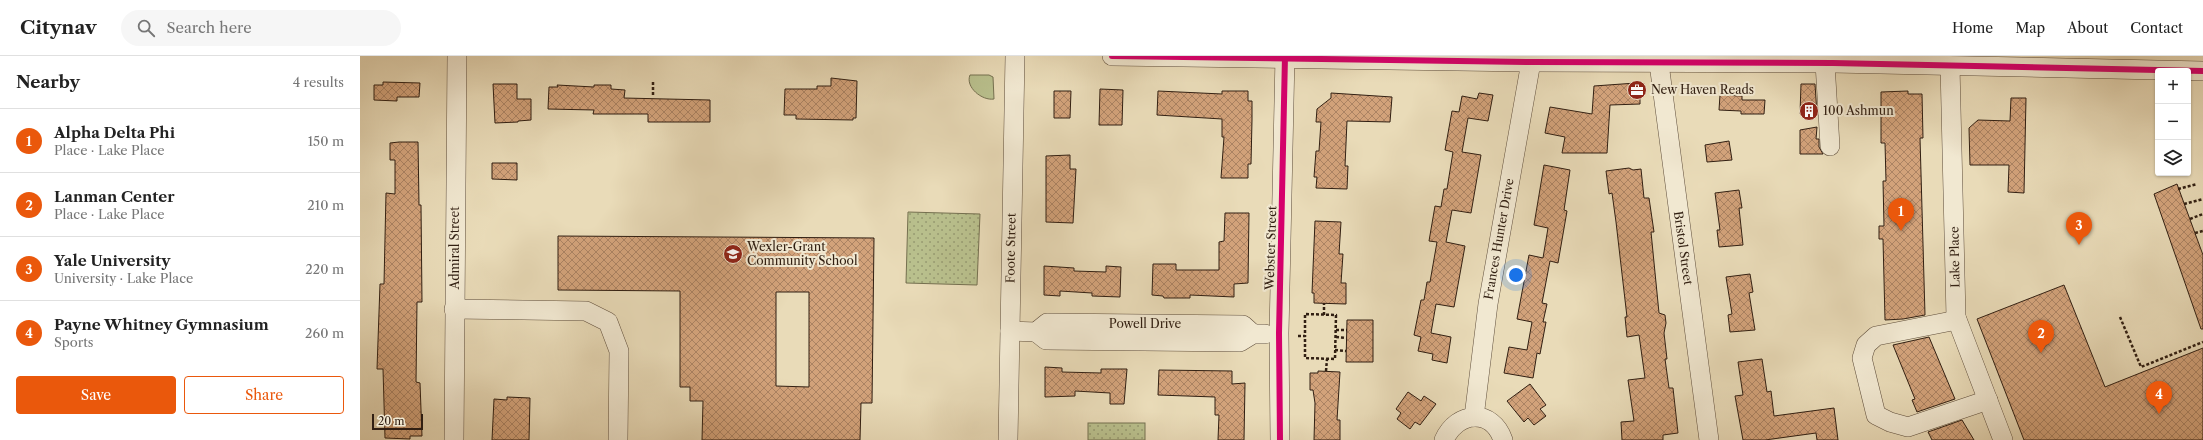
<!DOCTYPE html>
<html lang="en">
<head>
<meta charset="utf-8">
<style>
	:root { --surface:#fff; --page:#f6f6f6; --text:#222; --muted:#767676; --line:#e0e0e0; --accent:#ea580c }
	body { margin:0; font-family:"Libre Caslon Text",serif; background:var(--page); color:var(--text) }
	.controls { position:absolute; right:12px; top:12px; display:grid; overflow:hidden; border-radius:4px; box-shadow:0 1px 3px #0004 }
	.controls button { width:36px; height:36px; display:grid; place-items:center; padding:0; border:0; border-bottom:1px solid var(--line); background:var(--surface); color:var(--text); font:20px sans-serif }
	.scale { position:absolute; left:12px; bottom:10px; width:51px; box-sizing:border-box; padding-left:4px; border:2px solid #311f12; border-top:0; font-size:11px; line-height:14px; white-space:nowrap; color:#311f12; -webkit-text-stroke:3px #f1e8d1; paint-order:stroke }
	.you { position:absolute; left:1156px; top:219px; width:14px; height:14px; margin:-10px; border:3px solid #fff; border-radius:50%; background:#1a73e8; box-shadow:0 0 0 6px #1a73e833 }
	.badge { display:grid; place-items:center; width:26px; height:26px; border-radius:50%; background:var(--accent); color:#fff; font-size:13px; font-weight:700 }
	.pin { position:absolute; translate:-50% -33px; filter:drop-shadow(0 1px 2px #0008) }
	.pin::after { content:''; position:absolute; top:21px; width:14px; height:12px; background:inherit; clip-path:polygon(0 0,100% 0,50% 100%) }
	.list { margin:0; padding:0; list-style:none }
	h2 { display:flex; justify-content:space-between; align-items:center; height:52px; margin:0; padding:0 16px; font-size:17px }
	h2 small { font-size:13px; font-weight:400; color:var(--muted) }
	.list li { display:grid; grid-template-columns:26px 1fr auto; gap:12px; align-items:center; box-sizing:border-box; height:64px; padding:0 16px; border-top:1px solid var(--line) }
	.list b { display:block; font-size:15px; white-space:nowrap }
	.list p { margin:0; font-size:13px; white-space:nowrap; color:var(--muted) }
	.list em { font-size:13px; font-style:normal; color:var(--muted) }
	.actions { display:flex; gap:8px; padding:12px 16px }
	.actions a { flex:1; padding:9px 0; border:1px solid var(--accent); border-radius:4px; text-align:center; font-size:14px; color:var(--accent) }
	.actions .main { background:var(--accent); color:#fff }
	.icon { flex:none; width:22px; height:22px; fill:none; stroke:currentColor; stroke-width:2; stroke-linecap:round; stroke-linejoin:round }
	.map { position:relative; flex:none; width:1843px; height:384px; overflow:hidden }
	header { display:flex; align-items:center; gap:24px; box-sizing:border-box; height:56px; padding:0 20px; background:var(--surface); border-bottom:1px solid var(--line) }
	header strong { font-size:19px }
	nav { display:flex; gap:22px; margin-inline-start:auto; font-size:14px }
	.search { width:280px; height:36px; background:var(--page); display:flex; align-items:center; gap:10px; box-sizing:border-box; padding:0 14px; border-radius:22px; color:var(--muted); font-size:15px }
	main { display:flex }
	aside { flex:1; background:var(--surface) }
	.map>svg:first-child { display:block }
	.grass { fill:#b9c08d; stroke:#757050 }
	.park { fill:url(#park-dots); stroke:#757050 }
	.building { fill:url(#building-cross-hatch); stroke:#311f12; fill-rule:evenodd }
	.lines { fill:none; stroke-linecap:round; stroke-linejoin:round }
	.minor-casing { stroke:#5f4e3c; stroke-width:20 }
	.path { stroke:#311f12; stroke-width:2.5; stroke-dasharray:3 2; stroke-linecap:butt }
	.minor { stroke:#f1e8d1; stroke-width:19 }
	.cycleway-casing { stroke:#f1e8d1; stroke-width:8 }
	.cycleway { stroke:#d6006c; stroke-width:6 }
	.labels { text-anchor:middle; stroke-width:4; stroke-linejoin:round; paint-order:stroke }
	.poi-label { font-size:12px; fill:#311f12; stroke:#f1e8d1; text-anchor:start }
	.street-label { font-size:12px; fill:#311f12; stroke:#f1e8d1 }
</style>
</head>
<body>
<header>
<strong>Citynav</strong>
<div class="search"><svg class="icon" aria-label="search" viewBox="0 0 24 24"><circle cx="10" cy="10" r="6"/><path d="M15 15l6 6"/></svg>Search here</div>
<nav><a>Home</a><a>Map</a><a>About</a><a>Contact</a></nav>
</header>
<main>
<aside>
<h2>Nearby<small>4 results</small></h2>
<ul class="list">
<li><span class="badge">1</span><div><b>Alpha Delta Phi</b><p>Place · Lake Place</p></div><em>150 m</em></li>
<li><span class="badge">2</span><div><b>Lanman Center</b><p>Place · Lake Place</p></div><em>210 m</em></li>
<li><span class="badge">3</span><div><b>Yale University</b><p>University · Lake Place</p></div><em>220 m</em></li>
<li><span class="badge">4</span><div><b>Payne Whitney Gymnasium</b><p>Sports</p></div><em>260 m</em></li>
</ul>
<div class="actions"><a class="main">Save</a><a>Share</a></div>
</aside>
<div class="map">
<svg width="1843" height="384" viewBox="0 0 1843 384">
	<defs>
		<pattern id="park-dots" width="8" height="8" patternUnits="userSpaceOnUse"><rect width="8" height="8" fill="#b9c08d"/><path d="M2 2h.1M6 6h.1" fill="none" stroke="#979b72" stroke-width="1.8" stroke-linecap="round"/></pattern>
		<pattern id="building-cross-hatch" width="8" height="8" patternUnits="userSpaceOnUse"><rect width="8" height="8" fill="#d2a27a"/><path d="M0 0l8 8M0 8l8-8" fill="none" stroke="#ab8363"/></pattern>
	</defs>
	<rect width="100%" height="100%" fill="#e9dbb8"/>
	<filter id="stains"><feTurbulence type="fractalNoise" baseFrequency=".005" numOctaves="4"/><feColorMatrix values="0 0 0 0 .2 0 0 0 0 .09 0 0 0 0 .02 0 0 0 .5 -.17"/></filter>
	<radialGradient id="worn" r=".72"><stop offset=".6" stop-color="#630" stop-opacity="0"/><stop offset="1" stop-color="#630" stop-opacity=".3"/></radialGradient>
	<path class="grass" d="M610,19h19l4,2 1,22c-12,2 -29,-12 -24,-24z"/>
	<g class="park">
		<polygon points="548,156 620,158 617,229 546,227"/>
		<rect x="728" y="367" width="57" height="17"/>
	</g>
	<g class="building">
		<polygon points="471,22 497,25 496,62 493,62 493,64 436,63 436,59 424,59 425,33 457,33 457,30 471,30"/>
		<polygon points="23,26 60,27 59,41 37,41 37,45 14,44 14,29 23,29"/>
		<polygon points="1276,27 1280,31 1280,48 1250,49 1247,97 1202,97 1205,81 1185,77 1190,51 1232,58 1234,30"/>
		<polygon points="133,28 157,28 157,43 171,43 171,64 158,65 158,66 135,67"/>
		<polygon points="1441,28 1455,28 1457,58 1440,58"/>
		<polygon points="197,29 234,31 234,29 251,29 251,33 265,34 264,42 350,44 350,66 288,66 288,58 233,58 234,54 188,53 189,31 198,31"/>
		<polygon points="740,33 763,34 762,69 739,69"/>
		<polygon points="694,35 711,35 710,62 694,62"/>
		<polygon points="798,35 862,38 862,35 888,35 888,45 892,45 892,64 891,108 888,108 888,122 861,122 864,81 862,81 862,63 797,59"/>
		<polygon points="1548,35 1548,38 1562,38 1563,82 1560,82 1565,259 1543,263 1525,264 1523,183 1519,183 1519,170 1524,170 1523,125 1526,125 1525,87 1521,87 1521,36"/>
		<polygon points="971,37 1032,41 1030,66 987,65 985,110 988,110 987,133 956,132 957,121 954,121 956,95 959,95 961,66 956,66 957,53 971,42"/>
		<polygon points="1119,37 1133,39 1128,65 1108,62 1102,96 1121,99 1111,157 1092,154 1086,186 1105,190 1094,251 1076,248 1071,277 1091,281 1087,307 1072,304 1073,298 1058,295 1061,281 1054,279 1061,244 1064,244 1067,226 1070,226 1077,186 1069,185 1075,150 1081,151 1084,133 1087,133 1093,96 1085,94 1092,55 1099,56 1102,40 1117,43"/>
		<polygon points="1360,39 1382,40 1382,44 1405,44 1404,58 1381,58 1381,55 1359,54"/>
		<polygon points="1651,42 1666,42 1664,137 1648,136 1649,109 1610,109 1609,72 1618,64 1650,65"/>
		<polygon points="1457,71 1456,83 1459,83 1459,91 1463,98 1440,98 1440,74"/>
		<polygon points="1369,85 1372,104 1347,106 1345,89"/>
		<polygon points="39,86 58,86 59,149 61,149 62,246 57,246 56,326 60,327 62,380 50,380 50,383 25,382 23,313 17,313 20,228 24,228 26,137 35,138 35,104 30,104 30,87"/>
		<polygon points="710,99 710,113 716,113 713,167 686,166 686,100"/>
		<polygon points="132,107 157,107 157,124 132,123"/>
		<polygon points="1184,109 1210,114 1204,154 1207,155 1198,207 1190,205 1182,247 1187,248 1183,266 1186,266 1180,298 1177,297 1173,322 1144,317 1149,291 1167,294 1172,266 1157,263 1169,199 1183,202 1188,172 1174,169"/>
		<polygon points="1269,112 1273,114 1281,113 1284,142 1289,142 1294,176 1291,176 1299,257 1305,259 1306,267 1304,277 1307,303 1305,303 1309,332 1313,332 1318,377 1303,379 1303,384 1262,384 1261,366 1274,365 1268,324 1285,322 1279,279 1267,281 1265,261 1267,261 1256,166 1252,137 1249,138 1246,115"/>
		<polygon points="1817,128 1843,199 1843,273 1841,273 1794,138"/>
		<polygon points="1379,134 1382,152 1379,152 1383,189 1359,191 1357,174 1360,174 1355,137"/>
		<polygon points="865,157 889,157 888,227 874,228 874,241 830,239 830,242 804,242 803,240 792,239 793,208 816,208 816,214 859,214 859,186 864,185"/>
		<polygon points="955,165 981,166 979,198 983,198 981,227 986,227 986,248 954,247 954,237 952,237"/>
		<path d="M198,180l316,2 -2,165h-11l-1,37h-158l1,-39h-13v-14h-10v-96l-122,-1zM416,236h33v95l-33,-1z"/>
		<polygon points="684,210 714,212 714,215 746,216 746,210 761,211 760,241 732,240 732,237 700,235 700,240 684,239"/>
		<polygon points="1390,218 1393,236 1389,237 1395,274 1370,276 1368,259 1372,258 1366,221"/>
		<polygon points="1704,229 1745,331 1843,292 1843,384 1664,384 1617,263"/>
		<polygon points="987,264 1013,264 1013,306 986,306"/>
		<polygon points="1569,281 1595,343 1557,356 1552,344 1555,343 1533,289"/>
		<polygon points="1402,303 1407,336 1411,335 1414,360 1474,352 1478,384 1457,384 1456,377 1405,384 1383,384 1375,340 1383,339 1378,306"/>
		<polygon points="685,311 702,312 702,316 741,317 741,313 767,313 764,348 750,348 750,337 715,335 715,340 685,341"/>
		<polygon points="799,314 872,315 872,328 885,327 884,384 858,384 859,359 855,359 855,341 798,339"/>
		<polygon points="958,315 980,316 977,364 980,364 980,384 954,384 955,347 953,334 950,334 950,317 958,317"/>
		<polygon points="1170,328 1186,349 1180,353 1186,360 1174,369 1168,362 1164,366 1147,345"/>
		<polygon points="1048,336 1061,345 1064,340 1076,348 1060,369 1055,366 1050,373 1037,363 1041,357 1036,353"/>
		<polygon points="147,341 170,342 169,384 132,384 134,343 147,344"/>
		<polygon points="1602,364 1614,384 1572,384 1568,376"/>
	</g>
	<g class="lines">
		<g class="minor-casing">
			<g id="minor">
				<polyline points="752,0 1171,6 1473,7 1843,15"/>
				<polyline points="1298,0 1349,384"/>
				<polyline points="1465,7 1470,90"/>
				<polyline points="1590,10 1596,261 1643,384"/>
				<polyline points="94,253 226,255 248,266 259,295 258,384"/>
				<polyline points="1597,264 1516,280 1506,289 1502,302 1516,359 1530,366 1548,371 1628,344"/>
				<polyline points="650,275 676,276 687,267 883,269 893,278"/>
				<polyline points="676,276 686,284 880,286 893,278 905,278"/>
				<polyline points="1114,361 1128,248 1171,6"/>
				<polyline points="94,384 97,0"/>
				<polyline points="648,384 655,0"/>
				<polyline points="920,384 919,277 925,0"/>
				<path d="M1084,384c13,-29 48,-32 59,0"/>
			</g>
		</g>
		<g class="path">
			<polyline points="293,26 293,41"/>
			<polyline points="1818,133 1837,128"/>
			<polyline points="1824,148 1843,143"/>
			<polyline points="1830,163 1843,158"/>
			<polyline points="1835,177 1843,175"/>
			<polyline points="964,259 964,247"/>
			<polyline points="1760,261 1781,311 1843,286"/>
			<polyline points="976,274 987,274"/>
			<polyline points="938,280 945,280 945,258 976,259 975,303 945,302 945,280"/>
			<polyline points="976,281 986,282"/>
			<polyline points="975,294 986,295"/>
			<polyline points="966,315 967,303"/>
		</g>
		<use href="#minor" class="minor"/>
		<g class="cycleway-casing">
			<g id="cycleway">
				<polyline points="752,0 1171,6 1473,7 1843,15"/>
				<polyline points="920,384 919,277 925,0"/>
			</g>
		</g>
		<use href="#cycleway" class="cycleway"/>
	</g>
	<defs>
		<g id="office-disc" transform="scale(1)"><circle r="9.5" fill="#8f2418" stroke="#f1e8d1"/><path d="M-6-3h4V-5.5h4V-3h4V5H-6ZM-1-4.5V-3h2v-1.5ZM-6 0V1H6V0Z" fill="#fff"/></g>
		<g id="building-disc" transform="scale(1)"><circle r="9.5" fill="#8f2418" stroke="#f1e8d1"/><path d="M-4-6H4V6H1V3H-1V6H-4ZM-2.5-4.3h1.7v1.8h-1.7ZM.8-4.3h1.7v1.8H.8ZM-2.5-1h1.7V.8h-1.7ZM.8-1h1.7V.8H.8Z" fill="#fff"/></g>
		<g id="school-disc" transform="scale(1)"><circle r="9.5" fill="#8f2418" stroke="#f1e8d1"/><path d="M0-5L7-2L0 1L-7-2ZM-4 1L0 2.5L4 1V4Q0 6-4 4Z" fill="#fff"/></g>
	</defs>
	<g fill-rule="evenodd">
		<use href="#office-disc" x="1277" y="34"/>
		<use href="#building-disc" x="1449" y="55"/>
		<use href="#school-disc" x="373" y="198"/>
	</g>
	<g class="labels">
		<g class="poi-label">
			<text x="1291" y="38">New Haven Reads</text>
			<text x="1463" y="59">100 Ashmun</text>
			<text x="387" y="195">Wexler-Grant<tspan x="387" dy="14">Community School</tspan></text>
		</g>
		<g class="street-label">
			<text transform="translate(1139 183) rotate(-80)" y="4">Frances Hunter Drive</text>
			<text transform="translate(95 192) rotate(-90)" y="4">Admiral Street</text>
			<text transform="translate(651 192) rotate(-89)" y="4">Foote Street</text>
			<text transform="translate(911 192) rotate(-88)" y="4">Webster Street</text>
			<text transform="translate(1323 192) rotate(82)" y="4">Bristol Street</text>
			<text transform="translate(1595 201) rotate(-91)" y="4">Lake Place</text>
			<text x="785" y="272">Powell Drive</text>
		</g>
	</g>
	<rect width="100%" height="100%" filter="url(#stains)"/>
	<rect width="100%" height="100%" fill="url(#worn)"/>
</svg>
<div class="controls">
<button>+</button>
<button>−</button>
<button><svg class="icon" aria-label="layers" viewBox="0 0 24 24"><path d="M12 4l9 5-9 5-9-5zM3 14l9 5 9-5"/></svg></button>
</div>
<div class="scale">20 m</div>
<div class="you"></div>
<div class="pin badge" style="left:1541px;top:175px">1</div>
<div class="pin badge" style="left:1681px;top:297px">2</div>
<div class="pin badge" style="left:1719px;top:189px">3</div>
<div class="pin badge" style="left:1799px;top:358px">4</div>
</div>
</main>
</body>
</html>
